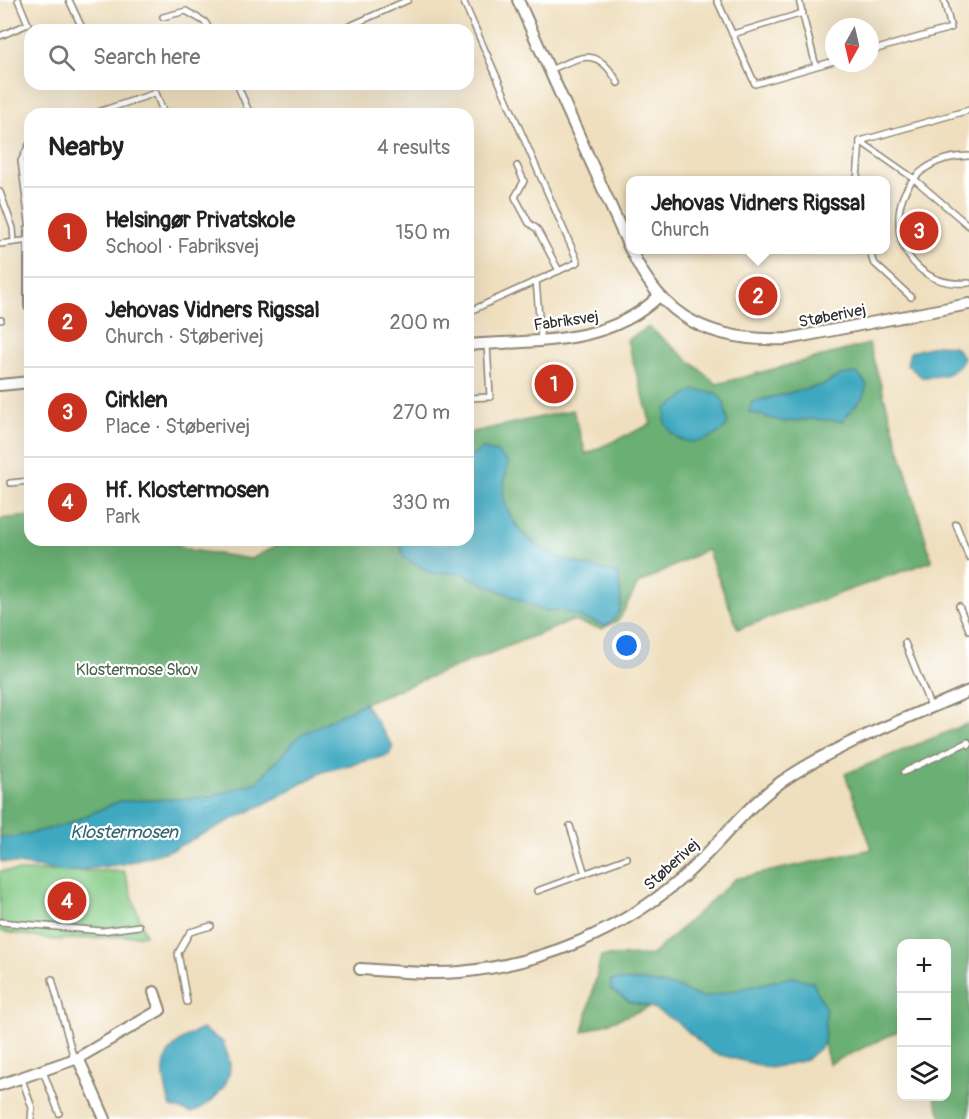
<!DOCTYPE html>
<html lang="en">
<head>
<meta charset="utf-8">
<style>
	:root { --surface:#fff; --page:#f2f2f2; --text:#222; --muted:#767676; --line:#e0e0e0; --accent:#c8321e }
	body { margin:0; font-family:Pangolin,sans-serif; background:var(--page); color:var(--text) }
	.controls { position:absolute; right:18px; bottom:18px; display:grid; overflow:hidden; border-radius:12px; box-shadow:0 6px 24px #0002 }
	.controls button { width:54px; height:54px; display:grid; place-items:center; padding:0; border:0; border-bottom:2px solid var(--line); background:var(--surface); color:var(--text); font:30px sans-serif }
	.compass { position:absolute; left:825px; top:18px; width:54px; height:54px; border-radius:50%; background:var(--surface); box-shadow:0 6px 24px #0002; rotate:188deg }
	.you { position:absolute; left:627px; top:646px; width:21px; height:21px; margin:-15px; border:4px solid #fff; border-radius:50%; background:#1a73e8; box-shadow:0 0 0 9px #1a73e833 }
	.badge { display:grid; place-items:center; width:39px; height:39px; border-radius:50%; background:var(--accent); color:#fff; font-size:20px; font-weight:700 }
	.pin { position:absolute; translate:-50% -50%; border:3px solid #fff; box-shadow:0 2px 6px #0006 }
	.popup { position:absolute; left:626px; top:176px; width:264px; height:78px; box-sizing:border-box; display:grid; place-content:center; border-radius:12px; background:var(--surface); filter:drop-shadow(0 2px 4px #0005); font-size:20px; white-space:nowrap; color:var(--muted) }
	.popup b { font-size:22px; color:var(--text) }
	.popup::after { content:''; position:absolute; left:50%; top:100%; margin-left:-12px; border:12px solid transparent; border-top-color:var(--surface) }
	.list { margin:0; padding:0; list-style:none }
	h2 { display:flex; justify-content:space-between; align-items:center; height:78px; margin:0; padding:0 24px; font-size:26px }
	h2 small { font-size:20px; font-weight:400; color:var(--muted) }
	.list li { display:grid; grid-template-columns:39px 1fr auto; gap:18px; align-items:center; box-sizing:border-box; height:90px; padding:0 24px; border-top:2px solid var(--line) }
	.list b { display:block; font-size:22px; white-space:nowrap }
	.list p { margin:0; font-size:20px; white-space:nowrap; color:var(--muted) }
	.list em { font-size:20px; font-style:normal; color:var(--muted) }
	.icon { flex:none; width:33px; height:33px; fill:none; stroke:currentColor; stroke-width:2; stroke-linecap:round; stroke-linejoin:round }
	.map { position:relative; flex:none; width:969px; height:1119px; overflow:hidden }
	.search { position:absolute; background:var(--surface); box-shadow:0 6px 24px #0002; left:24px; top:24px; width:450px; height:66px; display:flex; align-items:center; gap:15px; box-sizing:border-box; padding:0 21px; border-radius:18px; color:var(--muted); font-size:22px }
	.panel { position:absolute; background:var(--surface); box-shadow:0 6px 24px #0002; left:24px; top:108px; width:450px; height:438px; border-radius:18px }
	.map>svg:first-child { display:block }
	.green { fill:#84cb86; stroke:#587b58; stroke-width:1.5 }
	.forest { fill:#6baf73; stroke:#4b6d4f; stroke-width:1.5; fill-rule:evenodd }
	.water { fill:#3ea8bf; stroke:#346a75; stroke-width:1.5 }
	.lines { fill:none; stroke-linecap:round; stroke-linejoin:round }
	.service-casing { stroke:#8d8574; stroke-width:8 }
	.minor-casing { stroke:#8d8574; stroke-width:14 }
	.service { stroke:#fff; stroke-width:5 }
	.minor { stroke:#fff; stroke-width:10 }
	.labels { text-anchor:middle; stroke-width:4.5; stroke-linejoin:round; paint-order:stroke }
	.street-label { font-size:16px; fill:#2b2b2b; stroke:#fff }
	.park-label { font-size:16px; fill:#4a634b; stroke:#fff }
	.water-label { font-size:18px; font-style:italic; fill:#34636e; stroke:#fff }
</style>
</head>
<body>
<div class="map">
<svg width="969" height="1119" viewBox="0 0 969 1119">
	<rect width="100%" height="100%" fill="#fff"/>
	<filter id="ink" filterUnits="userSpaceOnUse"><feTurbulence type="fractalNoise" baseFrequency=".0167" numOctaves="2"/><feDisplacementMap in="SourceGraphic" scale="12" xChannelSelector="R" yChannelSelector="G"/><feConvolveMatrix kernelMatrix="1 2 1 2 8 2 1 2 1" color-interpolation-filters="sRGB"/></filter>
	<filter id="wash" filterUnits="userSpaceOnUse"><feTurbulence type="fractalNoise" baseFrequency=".008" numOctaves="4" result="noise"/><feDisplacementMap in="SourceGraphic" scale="24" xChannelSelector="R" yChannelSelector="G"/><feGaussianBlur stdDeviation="1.35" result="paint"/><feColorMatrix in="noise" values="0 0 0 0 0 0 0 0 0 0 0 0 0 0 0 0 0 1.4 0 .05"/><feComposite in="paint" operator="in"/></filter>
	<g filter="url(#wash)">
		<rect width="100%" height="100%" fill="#efdfbe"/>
		<polygon class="green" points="0,871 124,871 145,935 54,940 0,931"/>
		<g class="forest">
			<path d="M649,327l68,57 152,-40 63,217 -194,68 -31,-80 -69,35 -19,36 -17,9 -30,-8 -208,82 -64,32 -43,47 -51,16 -86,3 -55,24 -54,13 -11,-1v-318l30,-3v24h135l27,10 59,9 36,-19h112l5,18 27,15h30l83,38 17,-1 44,16 13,-53c-48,-10 -98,-21 -114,-73 -3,-10 3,-27 4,-37l-26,-14 -14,10v-26l105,-23 13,44 65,-30 -24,-84zM841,375l1,46 -30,-2 -28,3 -32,-20 71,-17z"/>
			<polygon points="969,723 969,1119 943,1119 934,1097 946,1096 946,944 902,944 901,1030 829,1064 824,1044 826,1009 792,977 702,998 677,987 643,981 611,980 612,990 630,1002 651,1007 583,1032 601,956 652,955 735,879 872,849 845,774"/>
		</g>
		<g class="water">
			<path d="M937,345l17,1 10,12c-10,18 -23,19 -42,19l-15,-12 3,-13z"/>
			<polygon points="857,373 867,385 863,397 842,421 812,419 784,422 749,412 752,402 823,385 841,375"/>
			<path d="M694,390l22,3 8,9 4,23c-12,14 -39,24 -54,10 -4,-3 -7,-9 -9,-13l1,-13z"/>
			<path d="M482,449l15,3 11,11c-1,10 -7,27 -4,37 16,53 66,63 114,73 2,23 10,40 -13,53l-44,-16 -17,1 -83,-38h-30l-27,-15 -5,-18h69v-81z"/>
			<polygon points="364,703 393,746 389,755 322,772 274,799 171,850 122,864 67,872 0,861 0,837 11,838 65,825 120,801 206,798 257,782 300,735"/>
			<polygon points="792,977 813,982 826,1010 824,1044 806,1060 770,1068 713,1053 677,1022 651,1007 630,1002 611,990 611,980 643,981 677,987 702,998"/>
			<path d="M202,1029l21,13c2,8 7,15 7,24 0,22 -21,39 -38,47l-21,-6c-13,-41 -11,-60 31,-78z"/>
		</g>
	</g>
	<g filter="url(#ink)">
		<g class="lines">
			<g class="service-casing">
				<g id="service">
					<polyline points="69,0 83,30"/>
					<polyline points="463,0 578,262 468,312"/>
					<polyline points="717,0 755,84 834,61"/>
					<polyline points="799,0 816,66"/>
					<polyline points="163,17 186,11 205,22 210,30"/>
					<polyline points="341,30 408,0"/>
					<polyline points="733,34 803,13"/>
					<polyline points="0,36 28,24 18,0"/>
					<polyline points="870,51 951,28 944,0"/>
					<path d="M550,70c32,-14 48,-24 68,13"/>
					<polyline points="237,84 250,114"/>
					<polyline points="92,114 156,93 164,114"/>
					<polyline points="860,141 913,178 969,226"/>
					<path d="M969,156c-98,1 -89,135 0,127"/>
					<polyline points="517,166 524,181 515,197 529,223 537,229 559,271"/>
					<polyline points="857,180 860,141 969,110"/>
					<polyline points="0,192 13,228 14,242"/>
					<polyline points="30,230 21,161 30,143"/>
					<polyline points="0,244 30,240"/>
					<polyline points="870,250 873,262 911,297"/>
					<polyline points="536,281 541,339"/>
					<polyline points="0,320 1,320"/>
					<polyline points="468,398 490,397 487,344"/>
					<polyline points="10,483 30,481"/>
					<polyline points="956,524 969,558"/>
					<polyline points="959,606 969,630"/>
					<polyline points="905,643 931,708"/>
					<polyline points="904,772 968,742 969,745"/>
					<polyline points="570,826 585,874"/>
					<polyline points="537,891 627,858"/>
					<polyline points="0,922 102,931 139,926"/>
					<polyline points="52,979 74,1059"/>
					<polyline points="187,1002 178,953 190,932 211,926"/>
					<polyline points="43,1071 59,1113"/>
					<polyline points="22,1079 32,1108 31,1119"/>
				</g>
			</g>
			<g class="minor-casing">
				<g id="minor">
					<polyline points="518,0 630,249"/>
					<polyline points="30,230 30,306"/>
					<path d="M631,250c31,69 81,92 156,89l182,-35"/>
					<path d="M468,345c67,-5 139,1 190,-48"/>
					<polyline points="0,385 30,382"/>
					<path d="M360,969c33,2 67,6 100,3 81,-8 162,-41 223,-95 34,-30 60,-68 98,-95 57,-39 125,-63 188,-91"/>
					<polyline points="78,1058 105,1119"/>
					<polyline points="0,1085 78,1058 160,1010 154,992"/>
				</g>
			</g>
			<use href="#service" class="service"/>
			<use href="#minor" class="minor"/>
		</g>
	</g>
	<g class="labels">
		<g class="street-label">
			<text transform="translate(832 315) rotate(-11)" y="6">Støberivej</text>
			<text transform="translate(566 320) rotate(-8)" y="6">Fabriksvej</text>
			<text transform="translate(671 864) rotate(-42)" y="6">Støberivej</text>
		</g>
		<g class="park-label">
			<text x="137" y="675">Klostermose Skov</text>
		</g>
		<g class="water-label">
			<text x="124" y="838">Klostermosen</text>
		</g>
	</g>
</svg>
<div class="controls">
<button>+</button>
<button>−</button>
<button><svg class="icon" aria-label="layers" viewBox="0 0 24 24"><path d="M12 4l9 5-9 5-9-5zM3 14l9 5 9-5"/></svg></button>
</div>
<svg class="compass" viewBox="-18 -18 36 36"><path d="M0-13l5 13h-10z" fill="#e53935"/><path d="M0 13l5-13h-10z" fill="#767676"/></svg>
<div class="you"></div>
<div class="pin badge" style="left:554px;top:384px">1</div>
<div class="pin badge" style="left:758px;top:296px">2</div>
<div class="popup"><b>Jehovas Vidners Rigssal</b>Church</div>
<div class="pin badge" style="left:919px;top:231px">3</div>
<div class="pin badge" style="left:67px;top:901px">4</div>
<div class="search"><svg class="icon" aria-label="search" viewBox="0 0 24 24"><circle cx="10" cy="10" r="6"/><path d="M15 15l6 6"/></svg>Search here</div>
<section class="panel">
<h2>Nearby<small>4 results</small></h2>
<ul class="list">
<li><span class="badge">1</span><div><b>Helsingør Privatskole</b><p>School · Fabriksvej</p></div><em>150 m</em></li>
<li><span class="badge">2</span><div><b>Jehovas Vidners Rigssal</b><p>Church · Støberivej</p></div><em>200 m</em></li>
<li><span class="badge">3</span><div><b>Cirklen</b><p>Place · Støberivej</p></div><em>270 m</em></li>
<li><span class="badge">4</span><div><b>Hf. Klostermosen</b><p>Park</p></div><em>330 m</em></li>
</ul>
</section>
</div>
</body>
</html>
